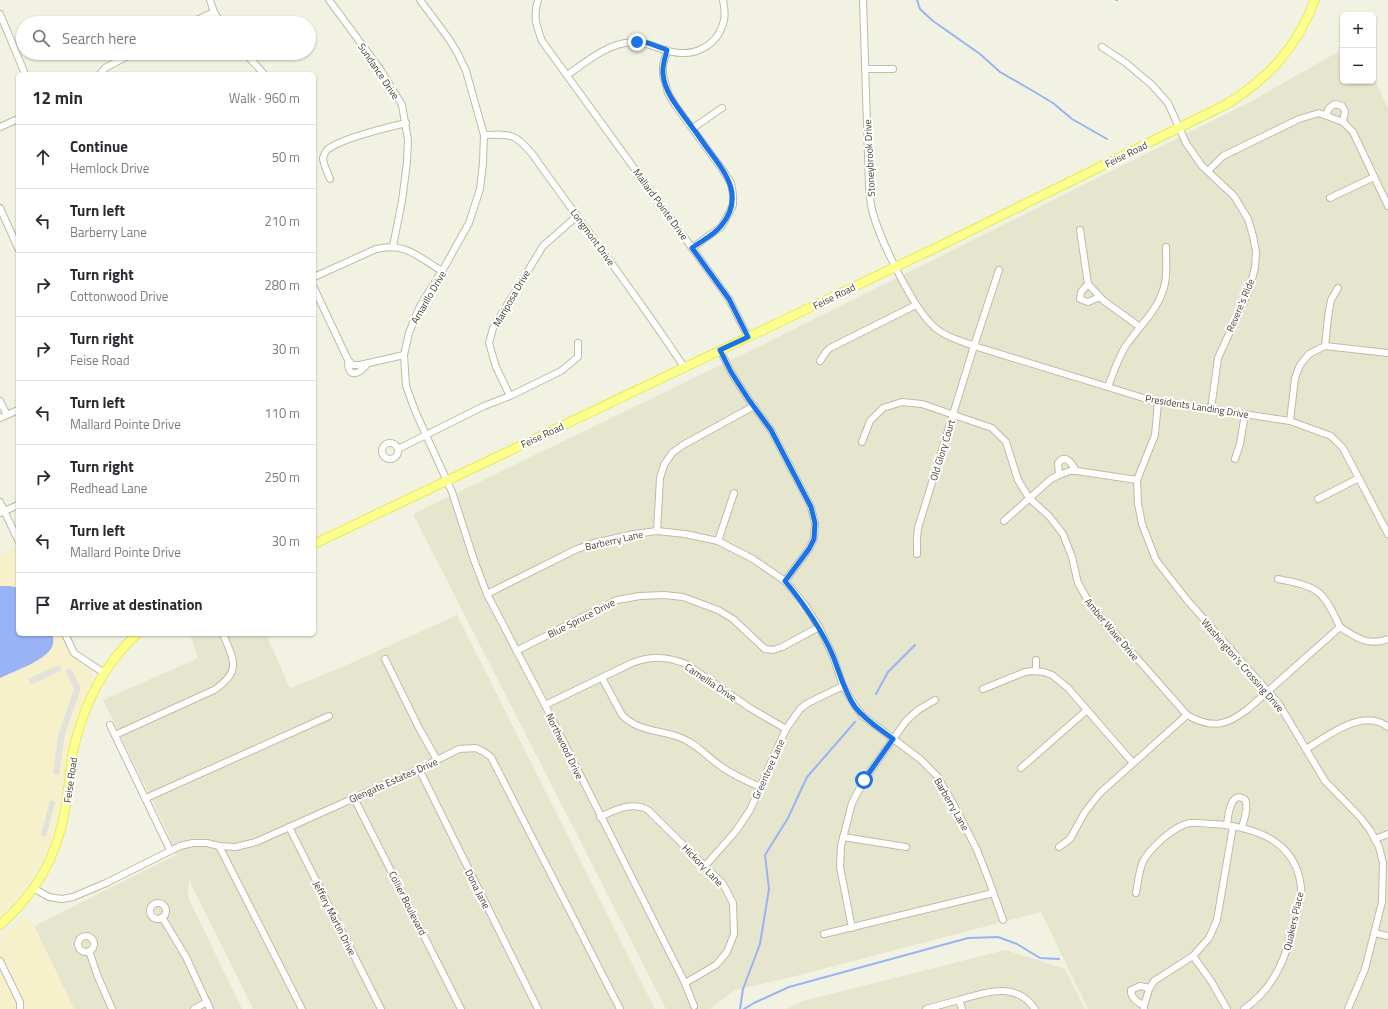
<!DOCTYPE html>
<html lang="en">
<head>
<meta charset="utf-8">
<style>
	:root { --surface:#fff; --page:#f7f7f7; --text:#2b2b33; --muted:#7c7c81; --line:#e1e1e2 }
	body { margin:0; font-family:"Titillium Web",sans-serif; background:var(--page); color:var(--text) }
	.controls { position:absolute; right:12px; top:12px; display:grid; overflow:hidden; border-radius:6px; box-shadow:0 1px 3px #0004 }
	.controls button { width:36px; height:36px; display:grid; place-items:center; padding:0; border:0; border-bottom:1px solid var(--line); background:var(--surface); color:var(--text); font:20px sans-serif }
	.stop { position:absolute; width:12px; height:12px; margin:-9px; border:3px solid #1a73e8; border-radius:50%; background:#fff }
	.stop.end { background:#1a73e8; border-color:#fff; box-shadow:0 1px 4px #0008 }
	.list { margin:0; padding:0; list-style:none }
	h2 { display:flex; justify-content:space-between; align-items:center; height:52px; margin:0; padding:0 16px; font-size:17px }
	h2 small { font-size:13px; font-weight:400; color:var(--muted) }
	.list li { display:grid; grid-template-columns:26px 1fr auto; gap:12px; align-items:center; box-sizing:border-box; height:64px; padding:0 16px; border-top:1px solid var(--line) }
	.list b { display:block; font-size:15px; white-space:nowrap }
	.list p { margin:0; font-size:13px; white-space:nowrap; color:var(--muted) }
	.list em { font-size:13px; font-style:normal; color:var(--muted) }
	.icon { flex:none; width:22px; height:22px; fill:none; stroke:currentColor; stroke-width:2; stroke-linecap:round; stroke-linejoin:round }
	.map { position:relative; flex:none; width:1388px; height:1009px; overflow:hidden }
	.search { position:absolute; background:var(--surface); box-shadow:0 1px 3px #0004; left:16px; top:16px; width:300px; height:44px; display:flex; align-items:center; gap:10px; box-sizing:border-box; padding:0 14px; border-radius:22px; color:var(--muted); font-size:15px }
	.panel { position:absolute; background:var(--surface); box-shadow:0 1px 3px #0004; left:16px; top:72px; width:300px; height:564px; border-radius:6px }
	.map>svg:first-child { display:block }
	.residential { fill:#e6e6cf }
	.commercial { fill:#f6f1ca }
	.parking { fill:#e2e1db }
	.water { fill:#99b3f4 }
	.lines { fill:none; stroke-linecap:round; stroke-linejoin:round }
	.stream { stroke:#99b3f4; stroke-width:2 }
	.minor-casing { stroke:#bebca4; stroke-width:8 }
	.major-casing { stroke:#e9ea58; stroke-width:10 }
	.minor { stroke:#fff; stroke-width:6 }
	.major { stroke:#fdff8e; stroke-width:8 }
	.route { stroke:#1a73e8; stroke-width:5 }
	.labels { text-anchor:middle; stroke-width:4; stroke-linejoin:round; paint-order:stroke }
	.street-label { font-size:10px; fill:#444232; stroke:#fff }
</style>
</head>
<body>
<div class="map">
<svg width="1388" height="1009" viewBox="0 0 1388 1009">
	<rect width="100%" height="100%" fill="#f2f2e2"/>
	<g class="residential">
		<polygon points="1343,49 1343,81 1373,81 1373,76 1388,108 1388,1009 1088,1009 1041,912 792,977 735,990 710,1009 666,1009 413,514 764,344 1248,103"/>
		<polygon points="457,615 655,1009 253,1009 189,880 188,897 242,1009 74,1009 34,926 176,855 167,831 103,700 198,658 190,634 266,634 290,688 340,668"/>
		<polygon points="1005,950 1065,969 1085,1009 786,1009 803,1001"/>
	</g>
	<g class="commercial">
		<polygon points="16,547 18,551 18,634 60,634 72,656 91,670 93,675 92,680 80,707 70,739 57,819 47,849 32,877 15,901 0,917 0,555"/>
		<polygon points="24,916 34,926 74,1009 0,1009 0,939"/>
	</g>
	<g class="parking">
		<polygon points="59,665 62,670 31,685 28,679"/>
		<polygon points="71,668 80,686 80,691 65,734 59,775 53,774 58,736 74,689 65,670"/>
		<polygon points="50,800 55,802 46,837 41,836"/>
	</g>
	<path class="water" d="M0,586h10l8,2v46h35c0,4 1,9 -1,13 -7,14 -38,24 -52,31z"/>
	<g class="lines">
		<g class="stream">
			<polyline points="917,0 920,9 933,21 980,54 1000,72 1033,91 1053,103 1072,119 1107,139"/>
			<polyline points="1116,0 1117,0"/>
			<polyline points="876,694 888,672 915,645"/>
			<polyline points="740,1009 743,989 760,944 769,889 765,855 788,818 807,777 855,722"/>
			<polyline points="744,1009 754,1003 789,987 968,938 998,937 1017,944 1040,958 1059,959"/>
		</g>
		<g class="minor-casing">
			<g id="minor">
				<polyline points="210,0 214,12 221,23"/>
				<polyline points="329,0 380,69 402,105 408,140 407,162 402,201 393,246"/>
				<polyline points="420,0 449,39 458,54 466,71 484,135 483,163 480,189 469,223 445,266 420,306 409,333 404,355 406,386 416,413 452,492 474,560 487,594 545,705 685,983 694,1006"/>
				<path d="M538,0c-5,16 -2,25 4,41l187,258 19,38"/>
				<path d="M863,0l6,187c1,6 1,12 2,18 5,28 44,109 67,125 10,8 24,11 36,16l176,54 140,21 41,15 12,12 45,86"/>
				<polyline points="0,14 25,74"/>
				<polyline points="190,23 214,12"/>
				<polyline points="1102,47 1126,63 1152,85 1168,103 1186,143 1202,166 1234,196 1248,219 1253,236 1256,252 1255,268 1249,290 1218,358 1211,409"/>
				<polyline points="667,50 663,65 663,75 668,93 675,105 722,169 731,183 733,195 733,205 728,215 721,227 692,248"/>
				<polyline points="245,53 264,74"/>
				<polyline points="865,69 893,69"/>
				<polyline points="100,74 105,68 133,53"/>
				<path d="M567,75c18,-12 36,-28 58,-32 24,-4 36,10 56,10 14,1 29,-6 37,-18 7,-12 8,-21 5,-35"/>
				<polyline points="1326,115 1329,108 1335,104 1342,106 1345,111 1343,122"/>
				<polyline points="0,127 18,119"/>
				<polyline points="693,128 722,108"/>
				<path d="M484,135c27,-1 31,-2 49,20 50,71 104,140 151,212"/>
				<polyline points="1208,171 1223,156 1299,119 1319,113 1343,122 1353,132 1388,206"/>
				<path d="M330,179c-2,-6 -7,-15 -7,-21 1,-3 3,-7 4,-8 12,-11 62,-23 79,-27"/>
				<polyline points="1330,198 1374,177"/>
				<polyline points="0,208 18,248"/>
				<polyline points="1080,230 1088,284 1104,301 1140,327"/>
				<path d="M314,277l62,-28c30,-7 42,8 66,22"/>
				<polyline points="1088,284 1081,292 1080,299 1088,302 1100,297"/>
				<polyline points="314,288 348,360 353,365 360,365 404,355"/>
				<polyline points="1325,346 1328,317 1331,300 1338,288"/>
				<polyline points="720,350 731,372 749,400 771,430 811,507 815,523 814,539 809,549 785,581"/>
				<path d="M348,361c0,19 12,13 20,2"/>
				<polyline points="820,361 826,352 830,348 916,305"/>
				<path d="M1108,387c5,-14 10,-28 17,-40 12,-18 30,-34 37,-54 6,-14 4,-30 4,-46"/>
				<polyline points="510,396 496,367 489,343 493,328 543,246 577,216"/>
				<polyline points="0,401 7,415"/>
				<polyline points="1158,402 1155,435 1137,480 1138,504 1142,524 1156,560 1187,600 1279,704 1325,781 1360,817 1370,830 1379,847 1383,863 1382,902 1365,969 1348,1009"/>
				<polyline points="0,418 18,410"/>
				<polyline points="1290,421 1295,378 1300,365 1309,354 1325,346 1388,353"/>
				<path d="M862,442l8,-21 13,-13 19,-6 20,2 70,24 14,14 12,38 11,18 20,18 14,18 9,23 6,26 13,23 96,109c25,14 39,11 61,-6l92,-82c15,10 29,20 48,12"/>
				<circle cx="390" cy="451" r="8"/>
				<polyline points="398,449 484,406 510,396 561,371 578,357 578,343"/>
				<polyline points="1235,459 1240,444 1245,414"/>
				<path d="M1059,475l-1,-12c8,-10 14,1 18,8"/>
				<polyline points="1318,499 1359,478"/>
				<polyline points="0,502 18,540"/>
				<polyline points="0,513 18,505"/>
				<polyline points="1004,521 1051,479 1059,475 1070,471 1077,471 1137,480"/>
				<polyline points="657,531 660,478 664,465 672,453 683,445 754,406"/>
				<polyline points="718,541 734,493"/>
				<polyline points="917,554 917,539 918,528 974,346 999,270"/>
				<path d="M1278,579c41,8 44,10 62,48"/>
				<polyline points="487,594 577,549 594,543 634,534 657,531 685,534 718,541 753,559 785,581 805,605 819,627 833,656 843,686 855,706 863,716 920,759 937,776 954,805 977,850 988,878 1003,920"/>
				<polyline points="65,634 74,653 104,673"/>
				<polyline points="516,651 617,600 640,596 664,595 683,597 718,610 733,619 765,649 773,650 782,647 819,627"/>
				<polyline points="385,659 419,728 437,760"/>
				<polyline points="1036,660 1036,671"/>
				<path d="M602,678l20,37c15,16 37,15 57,22 17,6 28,20 43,30 11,8 25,14 38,20"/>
				<polyline points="983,689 1025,672 1033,671 1044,672 1052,675 1068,688 1133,763"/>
				<path d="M545,705l87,-42c20,-7 34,-7 54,1l64,44 36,21"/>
				<polyline points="110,725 170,850"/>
				<path d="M115,735l99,-45c28,-19 20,-29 9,-56"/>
				<path d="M1306,749c22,-13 57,-42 82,-22"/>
				<polyline points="1021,768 1087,710"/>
				<polyline points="419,769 538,1009"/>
				<polyline points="146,798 329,716"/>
				<polyline points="354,798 461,1009"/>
				<path d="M600,817c15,-7 32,-16 48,-7l75,74 10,19 1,31 -7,18 -11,13 -31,18"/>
				<path d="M1227,825c1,-8 3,-32 15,-27 3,1 3,1 4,4 2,8 -2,18 -4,25"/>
				<polyline points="289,827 381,1009"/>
				<polyline points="843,837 906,847"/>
				<polyline points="1375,839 1388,834"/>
				<polyline points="219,846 302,1009"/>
				<polyline points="1059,847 1070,839 1085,812 1100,793 1187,715"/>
				<polyline points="705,866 736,831 750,810 786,729 800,709 808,703 843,686"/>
				<polyline points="33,888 49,897 55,898 62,899 73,897 106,883 180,846 193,843 207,843 219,846 236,847 256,842 419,769 459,749 476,748 484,752 491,757 620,1009"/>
				<path d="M1136,893c2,-10 3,-27 9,-35 9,-13 29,-32 45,-35 7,-1 17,1 24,1 41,3 82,16 87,63 1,9 -8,37 -10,47 -7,31 -21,57 -47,75"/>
				<circle cx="158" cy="911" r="8"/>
				<polyline points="162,917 186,957 210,1009"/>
				<polyline points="852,928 840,867 841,846 852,803 864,780 906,721 918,710 935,700"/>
				<polyline points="1375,933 1388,936"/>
				<polyline points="824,934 993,893"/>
				<circle cx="86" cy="944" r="8"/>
				<polyline points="89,951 98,977 112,1009"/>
				<polyline points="1193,956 1211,981 1227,1009"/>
				<polyline points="0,961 20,1002 20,1009"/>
				<polyline points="959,1000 962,1009"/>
				<path d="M1144,1006c-6,-4 -14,-8 -13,-16l9,-4 10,2"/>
				<polyline points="194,1009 207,1002"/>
				<path d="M926,1009c11,-3 22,-6 33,-9 27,-8 57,-19 76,9"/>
				<polyline points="1144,1009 1144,1006 1149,989 1154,981 1193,956 1209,938 1217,920 1233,826"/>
			</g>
		</g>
		<g class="major-casing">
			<g id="major">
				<path d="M314,544l638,-304 275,-136c43,-27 69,-56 88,-104"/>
				<path d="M0,925c27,-24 49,-55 59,-90 9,-27 9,-56 14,-84 10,-44 30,-86 64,-117"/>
			</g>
		</g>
		<use href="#minor" class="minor"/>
		<use href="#major" class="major"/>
	</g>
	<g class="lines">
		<path class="route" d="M637,42l11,1 19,7c-2,8 -5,16 -4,24 2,21 18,37 29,53 6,8 12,17 18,25 18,24 34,46 11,74 -7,9 -20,15 -29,22l37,51 19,38 -28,13 11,22 18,28 22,30 40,77 4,16 -1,16 -5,10 -24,32c19,23 36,47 48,75 7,18 11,35 22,51 10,13 25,22 38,32l-29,41"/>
	</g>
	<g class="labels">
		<g class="street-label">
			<text transform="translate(379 71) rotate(56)" y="4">Sundance Drive</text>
			<text transform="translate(1126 154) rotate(-26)" y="4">Feise Road</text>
			<text transform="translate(869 158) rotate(-93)" y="4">Stoneybrook Drive</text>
			<text transform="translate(661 204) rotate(54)" y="4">Mallard Pointe Drive</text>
			<text transform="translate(593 237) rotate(54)" y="4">Longmont Drive</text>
			<text transform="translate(834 296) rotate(-26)" y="4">Feise Road</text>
			<text transform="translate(428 297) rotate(-60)" y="4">Amarillo Drive</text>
			<text transform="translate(511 298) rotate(-60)" y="4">Mariposa Drive</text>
			<text transform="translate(1240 305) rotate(-67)" y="4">Revere's Ride</text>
			<text transform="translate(1197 406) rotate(9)" y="4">Presidents Landing Drive</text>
			<text transform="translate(542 435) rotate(-25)" y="4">Feise Road</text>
			<text transform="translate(942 450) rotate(-73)" y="4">Old Glory Court</text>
			<text transform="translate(614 540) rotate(-13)" y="4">Barberry Lane</text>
			<text transform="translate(581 618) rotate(-27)" y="4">Blue Spruce Drive</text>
			<text transform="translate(1112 629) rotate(50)" y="4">Amber Wave Drive</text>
			<text transform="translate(1243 665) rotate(49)" y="4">Washington's Crossing Drive</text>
			<text transform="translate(711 682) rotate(34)" y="4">Camellia Drive</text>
			<text transform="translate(565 746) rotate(64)" y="4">Northwood Drive</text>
			<text transform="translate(768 769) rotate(-66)" y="4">Greentree Lane</text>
			<text transform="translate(70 780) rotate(-82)" y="4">Feise Road</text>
			<text transform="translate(393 780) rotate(-24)" y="4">Glengate Estates Drive</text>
			<text transform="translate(952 804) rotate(60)" y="4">Barberry Lane</text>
			<text transform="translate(703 865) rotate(46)" y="4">Hickory Lane</text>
			<text transform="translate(478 889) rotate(63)" y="4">Dona Jane</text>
			<text transform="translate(408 903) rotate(63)" y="4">Collier Boulevard</text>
			<text transform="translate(335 918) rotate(63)" y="4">Jeffery Martin Drive</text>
			<text transform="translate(1293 921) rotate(-77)" y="4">Quakers Place</text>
		</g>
	</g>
</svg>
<div class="controls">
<button>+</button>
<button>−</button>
</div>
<div class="stop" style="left:864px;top:780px"></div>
<div class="stop end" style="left:637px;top:42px"></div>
<div class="search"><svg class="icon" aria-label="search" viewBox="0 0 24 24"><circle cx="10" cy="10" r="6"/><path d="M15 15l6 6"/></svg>Search here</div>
<section class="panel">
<h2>12 min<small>Walk · 960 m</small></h2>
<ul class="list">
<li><svg class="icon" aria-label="ahead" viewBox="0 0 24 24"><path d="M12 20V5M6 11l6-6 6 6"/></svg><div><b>Continue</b><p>Hemlock Drive</p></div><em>50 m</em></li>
<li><svg class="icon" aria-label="left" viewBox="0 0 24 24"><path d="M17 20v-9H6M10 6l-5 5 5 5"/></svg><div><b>Turn left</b><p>Barberry Lane</p></div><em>210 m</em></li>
<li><svg class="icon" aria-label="right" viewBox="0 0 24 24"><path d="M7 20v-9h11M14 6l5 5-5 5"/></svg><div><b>Turn right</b><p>Cottonwood Drive</p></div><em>280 m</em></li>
<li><svg class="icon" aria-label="right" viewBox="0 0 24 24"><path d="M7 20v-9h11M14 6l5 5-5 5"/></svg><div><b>Turn right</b><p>Feise Road</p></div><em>30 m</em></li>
<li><svg class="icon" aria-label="left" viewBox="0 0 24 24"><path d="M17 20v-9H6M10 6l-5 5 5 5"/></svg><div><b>Turn left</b><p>Mallard Pointe Drive</p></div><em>110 m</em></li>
<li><svg class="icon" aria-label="right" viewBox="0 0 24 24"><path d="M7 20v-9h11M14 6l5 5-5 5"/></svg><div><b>Turn right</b><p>Redhead Lane</p></div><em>250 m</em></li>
<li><svg class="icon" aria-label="left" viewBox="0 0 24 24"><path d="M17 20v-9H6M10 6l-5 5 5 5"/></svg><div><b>Turn left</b><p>Mallard Pointe Drive</p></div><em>30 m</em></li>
<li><svg class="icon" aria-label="arrive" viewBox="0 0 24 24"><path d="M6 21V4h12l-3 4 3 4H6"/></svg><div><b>Arrive at destination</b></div></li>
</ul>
</section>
</div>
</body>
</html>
